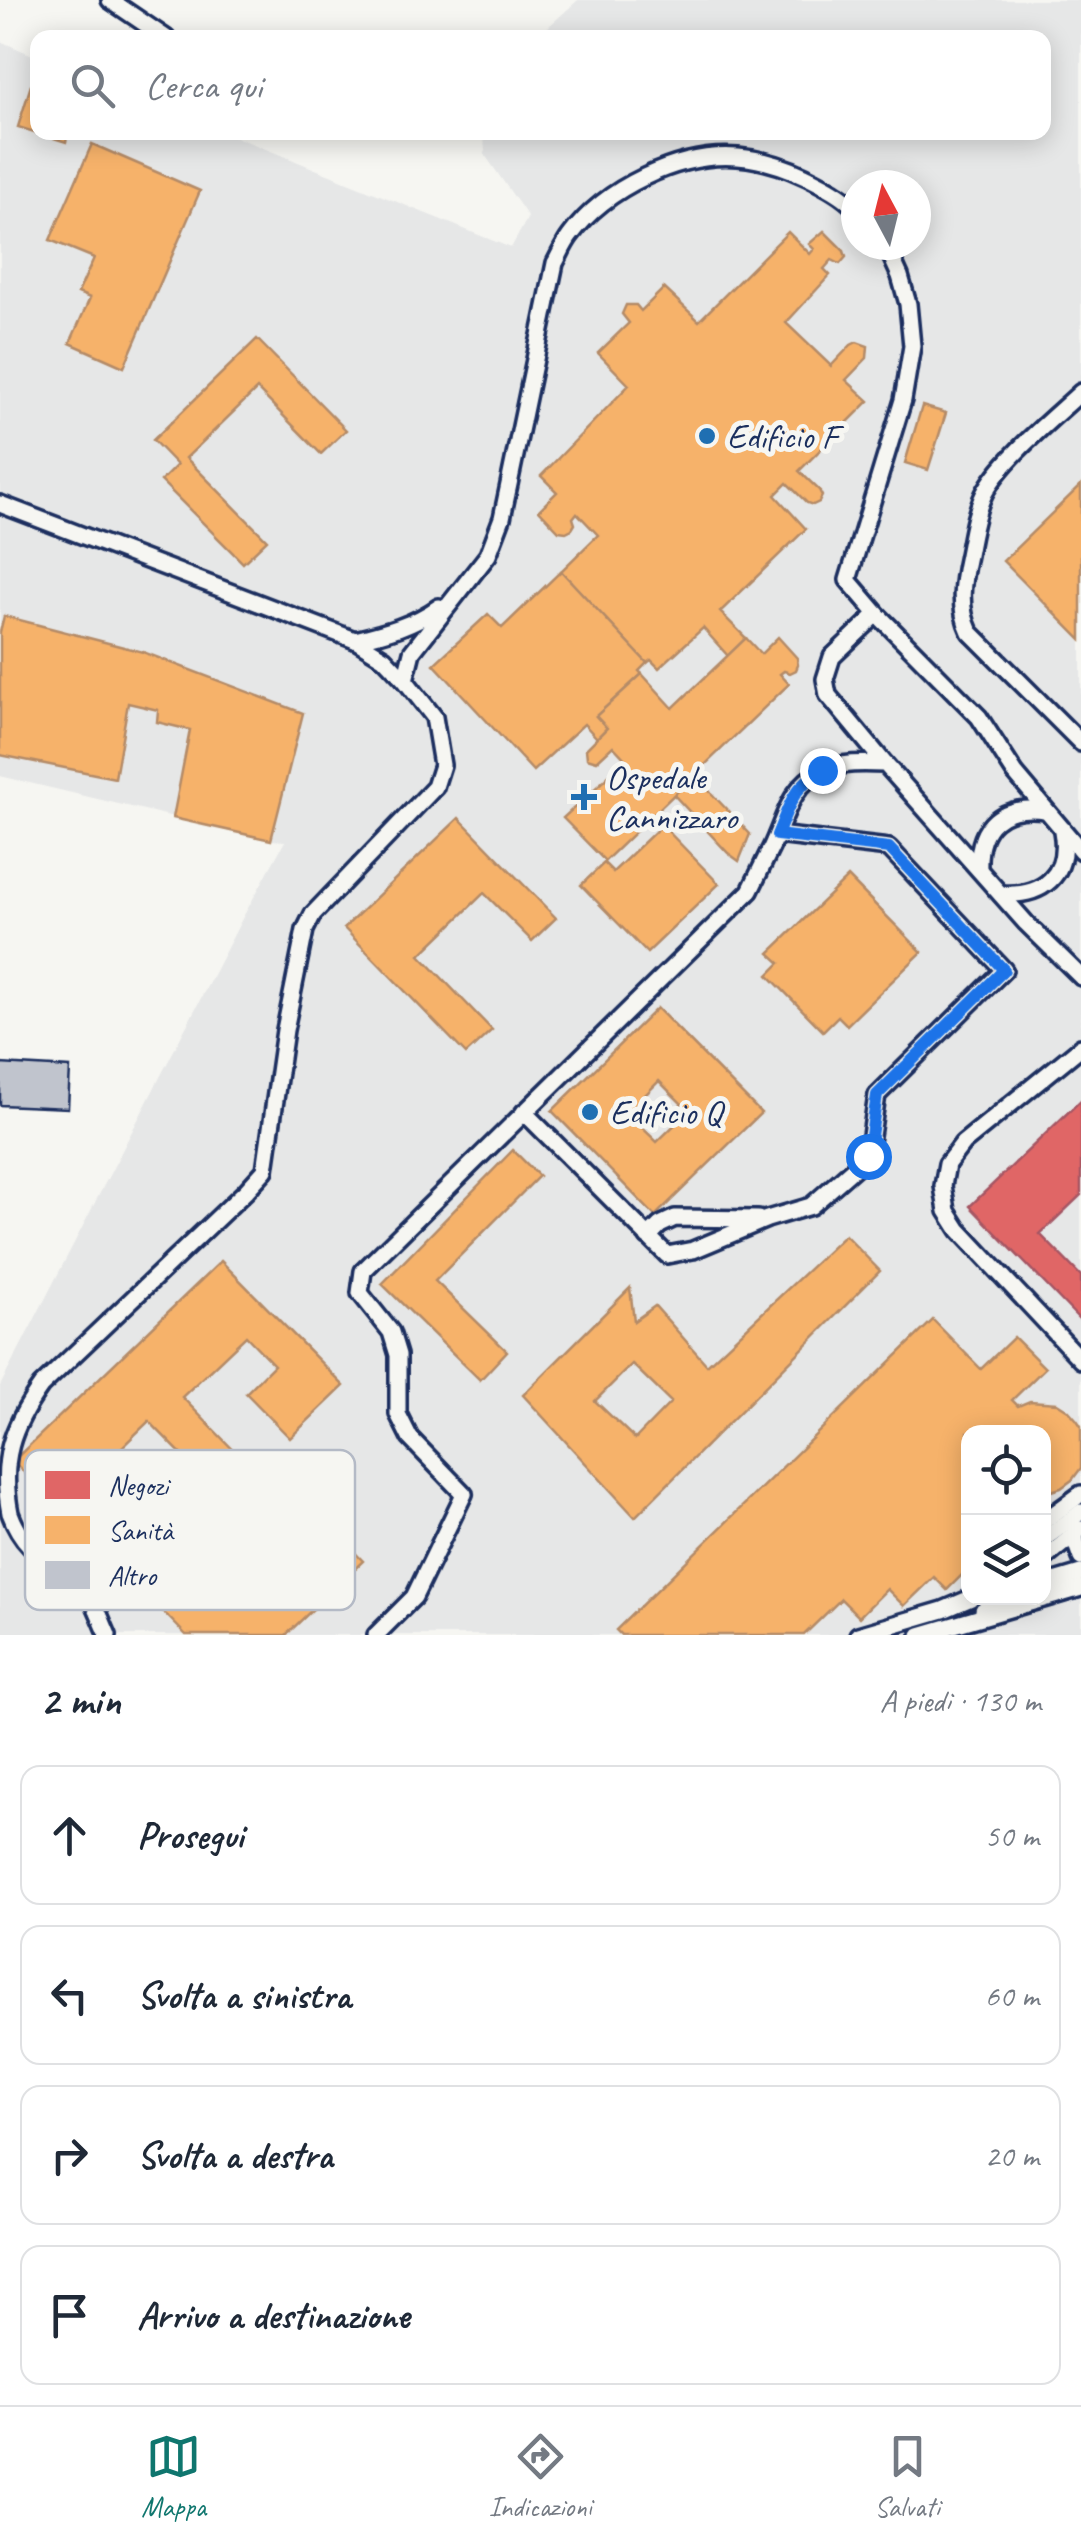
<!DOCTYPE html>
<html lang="it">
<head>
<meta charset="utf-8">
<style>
	:root { --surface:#fff; --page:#f6f6f7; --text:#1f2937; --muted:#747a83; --line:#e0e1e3; --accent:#0f766e }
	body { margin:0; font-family:Caveat,sans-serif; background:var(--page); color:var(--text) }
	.controls { position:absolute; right:30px; bottom:30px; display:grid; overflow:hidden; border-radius:20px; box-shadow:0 5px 25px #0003 }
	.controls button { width:90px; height:90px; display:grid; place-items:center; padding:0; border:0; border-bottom:2px solid var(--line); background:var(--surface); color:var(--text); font:50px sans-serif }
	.compass { position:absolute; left:841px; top:170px; width:90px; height:90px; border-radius:50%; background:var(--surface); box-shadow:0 5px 25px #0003; rotate:353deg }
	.stop { position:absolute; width:30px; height:30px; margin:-22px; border:8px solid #1a73e8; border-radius:50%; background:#fff }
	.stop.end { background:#1a73e8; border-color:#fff; box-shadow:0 2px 10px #0008 }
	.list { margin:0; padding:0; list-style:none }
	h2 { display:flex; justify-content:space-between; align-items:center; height:130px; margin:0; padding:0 40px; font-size:42px }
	h2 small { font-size:32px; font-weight:400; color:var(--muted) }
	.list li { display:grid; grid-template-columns:65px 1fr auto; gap:30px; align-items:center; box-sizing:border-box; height:140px; margin:0 20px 20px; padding:0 20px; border:2px solid var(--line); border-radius:20px }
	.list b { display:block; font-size:38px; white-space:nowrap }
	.list em { font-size:32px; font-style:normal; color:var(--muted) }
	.icon { flex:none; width:55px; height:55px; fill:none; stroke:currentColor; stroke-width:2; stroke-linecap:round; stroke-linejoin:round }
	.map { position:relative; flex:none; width:1081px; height:1635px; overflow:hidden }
	.search { position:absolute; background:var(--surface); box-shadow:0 5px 25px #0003; left:30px; right:30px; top:30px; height:110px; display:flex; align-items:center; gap:25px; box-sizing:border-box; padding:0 35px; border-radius:20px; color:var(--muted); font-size:38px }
	.sheet { height:770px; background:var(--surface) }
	nav { display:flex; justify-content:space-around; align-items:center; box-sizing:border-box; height:140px; border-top:2px solid var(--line); background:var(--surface); font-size:28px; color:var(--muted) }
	nav a { display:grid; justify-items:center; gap:5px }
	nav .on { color:var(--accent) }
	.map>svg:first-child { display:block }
	.built { fill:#e6e7e7; fill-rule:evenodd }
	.shops { fill:#e06666; stroke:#a55664; stroke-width:2.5 }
	.health { fill:#f6b26b; stroke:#b48b67; stroke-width:2.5; fill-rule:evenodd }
	.building { fill:#c0c4cd; stroke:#1b2f5e; stroke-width:2.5 }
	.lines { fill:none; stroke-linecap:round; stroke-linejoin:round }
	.lane-casing { stroke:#1b2f5e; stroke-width:22 }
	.lane { stroke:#f6f6f2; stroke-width:15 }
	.route { stroke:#1a73e8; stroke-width:12 }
	.poi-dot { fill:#1f6fb2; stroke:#f6f6f2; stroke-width:4 }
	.labels { text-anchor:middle; stroke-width:10; stroke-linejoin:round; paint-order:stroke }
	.poi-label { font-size:35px; fill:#1b2f5e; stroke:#f6f6f2; text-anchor:start }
	.key { fill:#f6f6f2; stroke:#b4bac6; stroke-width:2.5 }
	.key-label { font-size:28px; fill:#1b2f5e }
</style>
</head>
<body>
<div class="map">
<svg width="1081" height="1635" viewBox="0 0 1081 1635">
	<rect width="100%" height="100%" fill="#f6f6f2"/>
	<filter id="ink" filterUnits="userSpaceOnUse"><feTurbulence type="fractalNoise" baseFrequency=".01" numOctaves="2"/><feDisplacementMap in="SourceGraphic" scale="20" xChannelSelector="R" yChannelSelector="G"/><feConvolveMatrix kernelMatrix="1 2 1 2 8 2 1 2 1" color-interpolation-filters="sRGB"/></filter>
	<g filter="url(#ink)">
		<path class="built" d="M578,0h503v1635h-1081v-249l243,-469 42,-76 -14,-1 -271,-64v-735l37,16 1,75 188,1 285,115 17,-31 -43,-62 -1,-22 560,-1v-94l-507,-1zM856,185h60v60h-60zM968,1432h76v166h-76z"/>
		<polygon class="shops" points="1081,1100 1081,1195 1040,1234 1081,1276 1081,1321 970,1206"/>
		<g class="health">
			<polygon points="31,85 38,87 38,132 68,132 66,142 18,127"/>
			<polygon points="92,144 200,191 124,367 70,343 90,298 78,293 94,258 50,240"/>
			<polygon points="824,231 844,251 846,257 840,264 832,260 824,269 830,275 786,323 831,366 851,345 857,342 868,346 867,358 846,380 869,401 799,471 819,490 822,496 819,502 813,505 807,503 787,483 775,495 806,529 720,612 746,638 728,656 703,628 659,668 651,660 647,663 561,571 598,535 577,513 573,518 575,524 572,529 566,532 559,531 539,510 557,492 541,476 629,385 598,353 629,323 622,314 626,305 636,305 641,311 664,288 699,321 788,232 810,254 814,249 809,244"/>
			<polygon points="257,339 346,430 321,454 257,389 186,458 267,540 243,563 161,481 177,465 153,440"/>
			<polygon points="922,406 946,413 928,470 905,463"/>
			<polygon points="1081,485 1081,640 1003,561"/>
			<polygon points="561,571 647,663 639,671 642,674 596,716 607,728 597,738 584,724 533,771 434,664 488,614 502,628"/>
			<polygon points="4,616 143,652 303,713 271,840 173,818 190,730 157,722 158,710 128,703 115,778 0,755 0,632"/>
			<polygon points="778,637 797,658 798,665 796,670 790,673 784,671 780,674 789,684 605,861 563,818 626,760 613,746 597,761 587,758 586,749 607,728 596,716 642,674 673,708 746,638 761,654"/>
			<polygon points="694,775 750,834 739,861 728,853 674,795"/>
			<polygon points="459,818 556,918 532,941 484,893 420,955 492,1030 466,1054 344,928"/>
			<polygon points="662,825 719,884 647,953 581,885 604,863 613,872"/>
			<polygon points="848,877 922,952 847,1025 838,1016 823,1031 768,975 780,963 769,953"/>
			<path d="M657,1008l104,105 -106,103 -103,-105zM659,1081l30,30 -32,31 -30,-29z"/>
			<polygon points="513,1150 539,1176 435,1281 507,1351 480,1380 382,1284"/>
			<path d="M845,1235l35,36 -245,246 -112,-122 107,-107 4,33 21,-15 52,59zM632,1364l39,38 -36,37 -40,-38z"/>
			<polygon points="221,1261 344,1386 290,1438 246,1393 274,1365 246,1336 182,1397 282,1500 266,1515 311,1561 338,1535 363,1561 286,1635 186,1635 111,1558 200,1473 149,1421 59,1508 13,1461"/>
			<polygon points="933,1320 981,1369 1014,1337 1045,1368 1012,1400 1018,1406 1030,1401 1057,1403 1068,1410 1077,1420 1081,1426 1081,1468 1072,1480 1061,1488 1044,1493 1044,1432 968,1432 968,1569 947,1590 934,1577 904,1606 887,1589 859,1617 841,1599 804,1635 621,1635 616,1630"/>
		</g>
		<polygon class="building" points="0,1064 70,1068 68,1108 0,1105"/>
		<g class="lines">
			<g class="lane-casing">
				<g id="lane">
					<polyline points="110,0 166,38"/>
					<polyline points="886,245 900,276 908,304 912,346 903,400 848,580 877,614 979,717 1015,773 1081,851"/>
					<path d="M1081,392c-28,26 -81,69 -97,102 -9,19 -12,41 -16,61 -6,27 -10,52 2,77l111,111"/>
					<path d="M0,504l355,136 29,18 21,22 29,37 8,48 -7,22 -122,127 -8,16 -20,100 -20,140 -19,21 -205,195c-30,42 -41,75 -31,127 4,11 11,24 20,33 11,9 29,12 41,22 18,16 27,45 37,67"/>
					<polyline points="877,614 832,657 825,679 828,695 885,764"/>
					<path d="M355,640c30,-7 59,-15 84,-33"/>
					<path d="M405,680l7,-28 76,-97 14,-37 53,-255c5,-9 9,-19 15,-27 35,-48 109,-84 168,-79 23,2 46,9 67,19 18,9 37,18 51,33"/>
					<path d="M979,869c-2,-44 23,-65 66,-59"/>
					<path d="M1001,894c42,3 69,-19 61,-63"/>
					<polyline points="1081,1047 963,1143 947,1164 943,1186 947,1211 959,1230 1081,1360"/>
					<polyline points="524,1112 667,1255 693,1250 767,1219 811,1206 868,1156 877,1095 1004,970 889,848 777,835"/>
					<polyline points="648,1237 660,1225 675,1218 758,1219"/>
					<polyline points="1044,1521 1081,1494"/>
					<polyline points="1075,1534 1077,1547 1081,1558"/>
					<polyline points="1044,1539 1081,1512"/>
					<polyline points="1044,1559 1081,1529"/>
					<polyline points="1044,1584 1081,1573"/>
					<polyline points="983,1610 1007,1598"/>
					<path d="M376,1635l38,-38 50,-103 -54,-56 -12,-24v-59l-7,-23 -31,-39 3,-22 387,-380c7,-14 14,-29 21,-43 14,-29 19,-63 51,-77 19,-9 42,-8 63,-7l141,159 55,54"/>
					<polyline points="858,1635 943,1610 971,1598"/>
					<polyline points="920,1635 1081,1588"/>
				</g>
			</g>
			<use href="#lane" class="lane"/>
		</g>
	</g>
	<g class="lines" filter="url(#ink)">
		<path class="route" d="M822,770c-30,18 -32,34 -45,65l112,13 115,122 -127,125 -9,61"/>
	</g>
	<g class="poi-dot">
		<circle cx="707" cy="436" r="10"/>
		<path d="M579 782h10v10h10v10h-10v10h-10v-10h-10v-10h10z"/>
		<circle cx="590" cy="1112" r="10"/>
	</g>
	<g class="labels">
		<g class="poi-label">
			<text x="727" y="448">Edificio F</text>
			<text x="606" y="789">Ospedale<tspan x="606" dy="40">Cannizzaro</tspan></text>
			<text x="610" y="1124">Edificio Q</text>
		</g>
	</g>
	<rect x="25" y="1450" width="330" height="160" rx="15" class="key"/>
	<rect x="45" y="1471" width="45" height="28" fill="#e06666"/>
	<rect x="45" y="1516" width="45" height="28" fill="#f6b26b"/>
	<rect x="45" y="1561" width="45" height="28" fill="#c0c4cd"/>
	<g class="key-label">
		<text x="108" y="1495">Negozi</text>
		<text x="108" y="1540">Sanità</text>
		<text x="108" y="1585">Altro</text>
	</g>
</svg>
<div class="controls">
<button><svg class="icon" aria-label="locate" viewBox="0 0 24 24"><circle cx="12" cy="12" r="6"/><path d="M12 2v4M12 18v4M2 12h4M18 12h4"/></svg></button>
<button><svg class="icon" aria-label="layers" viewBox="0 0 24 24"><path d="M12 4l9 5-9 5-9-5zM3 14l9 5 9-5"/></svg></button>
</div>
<svg class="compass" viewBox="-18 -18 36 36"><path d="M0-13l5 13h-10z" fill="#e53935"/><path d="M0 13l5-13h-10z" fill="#747a83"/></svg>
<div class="stop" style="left:868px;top:1156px"></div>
<div class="stop end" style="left:822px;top:770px"></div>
<div class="search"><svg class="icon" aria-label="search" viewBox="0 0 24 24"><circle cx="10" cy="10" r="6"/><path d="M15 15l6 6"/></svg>Cerca qui</div>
</div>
<section class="sheet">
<h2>2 min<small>A piedi · 130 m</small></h2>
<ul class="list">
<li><svg class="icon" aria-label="ahead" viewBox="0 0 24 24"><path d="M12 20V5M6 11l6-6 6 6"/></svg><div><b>Prosegui</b></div><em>50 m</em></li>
<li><svg class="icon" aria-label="left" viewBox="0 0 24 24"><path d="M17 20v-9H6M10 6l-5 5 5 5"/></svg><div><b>Svolta a sinistra</b></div><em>60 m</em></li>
<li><svg class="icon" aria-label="right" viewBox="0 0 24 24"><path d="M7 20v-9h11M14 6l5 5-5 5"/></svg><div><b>Svolta a destra</b></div><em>20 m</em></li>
<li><svg class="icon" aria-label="arrive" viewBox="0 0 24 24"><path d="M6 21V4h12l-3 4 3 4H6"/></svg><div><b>Arrivo a destinazione</b></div></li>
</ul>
</section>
<nav>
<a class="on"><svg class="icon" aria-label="map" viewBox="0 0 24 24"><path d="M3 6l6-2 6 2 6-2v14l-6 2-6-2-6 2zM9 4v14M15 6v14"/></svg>Mappa</a>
<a><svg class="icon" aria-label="directions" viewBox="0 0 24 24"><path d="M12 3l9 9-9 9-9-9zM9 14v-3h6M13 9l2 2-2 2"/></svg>Indicazioni</a>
<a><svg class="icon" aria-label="saved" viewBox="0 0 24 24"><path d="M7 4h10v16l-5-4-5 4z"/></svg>Salvati</a>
</nav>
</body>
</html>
